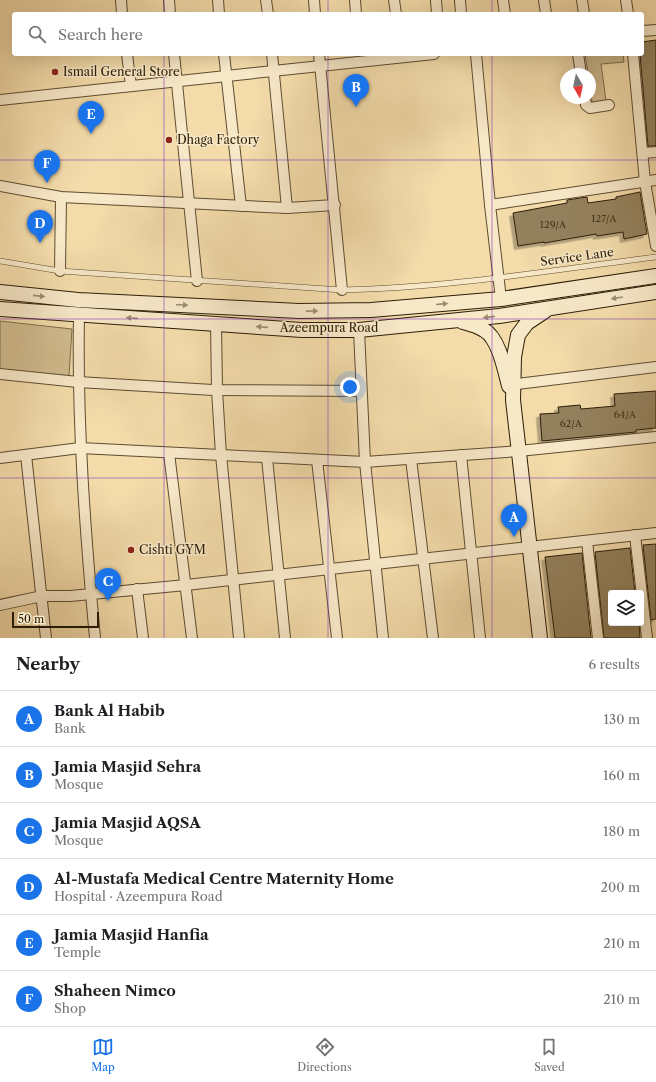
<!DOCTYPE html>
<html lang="en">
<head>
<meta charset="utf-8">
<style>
	:root { --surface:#fff; --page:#f2f2f2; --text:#202124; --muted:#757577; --line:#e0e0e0; --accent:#1a73e8 }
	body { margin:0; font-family:"Libre Caslon Text",serif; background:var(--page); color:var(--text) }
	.controls { position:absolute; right:12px; bottom:12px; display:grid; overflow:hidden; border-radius:4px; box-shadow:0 4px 16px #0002 }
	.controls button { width:36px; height:36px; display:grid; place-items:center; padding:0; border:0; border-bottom:1px solid var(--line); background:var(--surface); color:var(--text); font:20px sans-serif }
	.compass { position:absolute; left:560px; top:68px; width:36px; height:36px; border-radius:50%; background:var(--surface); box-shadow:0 4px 16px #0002; rotate:171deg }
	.scale { position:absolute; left:12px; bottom:10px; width:87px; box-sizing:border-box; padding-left:4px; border:2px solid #2c1d07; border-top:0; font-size:11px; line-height:14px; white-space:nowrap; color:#2c1d07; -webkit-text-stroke:3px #f7e8c8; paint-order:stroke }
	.you { position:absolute; left:350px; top:387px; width:14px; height:14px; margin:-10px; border:3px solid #fff; border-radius:50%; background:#1a73e8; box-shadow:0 0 0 6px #1a73e833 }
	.badge { display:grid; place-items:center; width:26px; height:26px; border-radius:50%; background:var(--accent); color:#fff; font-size:13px; font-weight:700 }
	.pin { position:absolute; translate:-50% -33px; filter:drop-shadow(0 1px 2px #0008) }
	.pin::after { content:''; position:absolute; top:21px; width:14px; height:12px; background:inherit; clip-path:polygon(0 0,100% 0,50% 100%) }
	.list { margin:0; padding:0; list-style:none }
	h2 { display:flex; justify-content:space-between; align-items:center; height:52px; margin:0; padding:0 16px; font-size:17px }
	h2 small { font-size:13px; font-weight:400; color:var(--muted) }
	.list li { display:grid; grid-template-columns:26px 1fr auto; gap:12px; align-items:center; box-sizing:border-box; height:56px; padding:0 16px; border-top:1px solid var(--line) }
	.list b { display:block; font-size:15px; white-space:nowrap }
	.list p { margin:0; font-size:13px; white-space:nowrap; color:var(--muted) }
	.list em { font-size:13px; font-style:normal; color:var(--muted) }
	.icon { flex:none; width:22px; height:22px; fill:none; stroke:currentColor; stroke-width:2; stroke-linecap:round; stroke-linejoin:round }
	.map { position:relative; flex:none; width:656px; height:638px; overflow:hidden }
	.search { position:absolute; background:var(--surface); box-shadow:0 4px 16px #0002; left:12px; right:12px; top:12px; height:44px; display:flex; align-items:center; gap:10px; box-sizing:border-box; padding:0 14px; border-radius:4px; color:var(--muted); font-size:15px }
	.sheet { height:388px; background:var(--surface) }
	nav { display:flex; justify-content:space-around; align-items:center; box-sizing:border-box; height:56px; border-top:1px solid var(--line); background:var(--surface); font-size:11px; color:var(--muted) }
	nav a { display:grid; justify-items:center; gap:2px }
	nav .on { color:var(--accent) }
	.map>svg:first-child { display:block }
	.green { fill:#d1bb8e; stroke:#7e6c4a }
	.building { fill:#93805c; stroke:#2c1d07; filter:url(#shadow) }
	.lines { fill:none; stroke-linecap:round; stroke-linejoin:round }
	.lane-casing { stroke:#5e4c30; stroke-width:6 }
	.street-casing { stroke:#5e4c30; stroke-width:12 }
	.secondary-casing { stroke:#2c1d07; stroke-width:16 }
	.lane { stroke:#f7e8c8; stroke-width:5 }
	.street { stroke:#f7e8c8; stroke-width:10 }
	.secondary { stroke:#f7e8c8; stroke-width:14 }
	.oneway { fill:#9c8d71 }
	.grid { fill:none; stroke:#7b2cbf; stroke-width:1; stroke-opacity:0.55 }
	.poi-dot { fill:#8f2418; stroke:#f7e8c8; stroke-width:1.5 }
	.labels { text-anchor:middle; stroke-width:3; stroke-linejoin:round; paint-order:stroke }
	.number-label { font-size:10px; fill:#46361c }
	.poi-label { font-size:12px; fill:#2c1d07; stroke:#f7e8c8; text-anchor:start }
	.street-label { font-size:12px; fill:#2c1d07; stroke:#f7e8c8 }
</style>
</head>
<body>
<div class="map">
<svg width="656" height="638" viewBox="0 0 656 638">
	<defs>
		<filter id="shadow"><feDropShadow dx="-3.5" dy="3.5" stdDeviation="0" flood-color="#0004"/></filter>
	</defs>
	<rect width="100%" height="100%" fill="#f3dbaa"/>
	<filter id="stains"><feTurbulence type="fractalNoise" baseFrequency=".005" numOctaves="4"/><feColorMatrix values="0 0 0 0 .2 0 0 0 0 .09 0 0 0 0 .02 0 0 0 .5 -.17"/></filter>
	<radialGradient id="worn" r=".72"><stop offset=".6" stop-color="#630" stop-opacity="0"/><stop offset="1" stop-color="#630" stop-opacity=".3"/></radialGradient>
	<g class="green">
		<polygon points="585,54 623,54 624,62 601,64 606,101 592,103 590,74 588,74"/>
		<polygon points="0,321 72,329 69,376 0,370"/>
	</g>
	<g class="building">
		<polygon points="656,40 656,146 648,146 640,54 642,54 642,42"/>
		<polygon points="640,192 647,234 624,239 623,232 597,236 596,234 544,243 544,242 518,246 513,213 567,203 567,200 587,197 588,203 616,199 616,197"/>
		<polygon points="656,391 656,428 636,430 636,432 542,441 540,414 559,413 558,407 580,405 581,409 615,406 614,394"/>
		<polygon points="656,544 656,619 651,620 643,545"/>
		<polygon points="630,548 635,593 611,593 611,623 639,623 640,638 604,638 595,552"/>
		<polygon points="582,553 591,638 555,638 545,557"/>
	</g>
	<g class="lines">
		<g class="lane-casing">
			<path id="lane" d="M0,261l60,10 282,19c105,-2 210,-20 314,-33"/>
		</g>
		<g class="street-casing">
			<g id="street">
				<polyline points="121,0 122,14"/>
				<polyline points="169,0 170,14"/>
				<polyline points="218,0 219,14"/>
				<polyline points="266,0 268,14"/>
				<polyline points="314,0 315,14"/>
				<polyline points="355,0 356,14"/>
				<polyline points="394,0 396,14"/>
				<polyline points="436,0 437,14"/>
				<polyline points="460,0 461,14"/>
				<polyline points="503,0 505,14"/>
				<polyline points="544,0 546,14"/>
				<polyline points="582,0 584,14"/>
				<polyline points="626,0 628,14"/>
				<polyline points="642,31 656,30"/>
				<polyline points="127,54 131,86"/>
				<polyline points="174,54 197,281"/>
				<polyline points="224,54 241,206"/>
				<polyline points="272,54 287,208"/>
				<polyline points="319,54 342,290"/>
				<polyline points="476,54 490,205 501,299"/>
				<polyline points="578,54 581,74"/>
				<polyline points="633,54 645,182 656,246"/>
				<polyline points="585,98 586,105 590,108 609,105"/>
				<polyline points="0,100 434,54"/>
				<polyline points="643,153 656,152"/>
				<polyline points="0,186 61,197 287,208 335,205"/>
				<polyline points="490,205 656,180"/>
				<polyline points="60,271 61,197"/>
				<path d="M79,315c-2,108 6,215 16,323"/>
				<polyline points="216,324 217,390 221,455 239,638"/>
				<polyline points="359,330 365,462 383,638"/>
				<polyline points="0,374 78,382 213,390 361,391"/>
				<polyline points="509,385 656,367"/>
				<polyline points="169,453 192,638"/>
				<polyline points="26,455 46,638"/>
				<polyline points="461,455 480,638"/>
				<polyline points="0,458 80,448 365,462 519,451 656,437"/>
				<polyline points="267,458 285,638"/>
				<polyline points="411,459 433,638"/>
				<polyline points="317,460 337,638"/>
				<polyline points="635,535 647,638"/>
				<polyline points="587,541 598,638"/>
				<polyline points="137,589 143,638"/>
				<polyline points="0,605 42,596 70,596 186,585 656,533"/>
			</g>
		</g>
		<g class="secondary-casing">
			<g id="secondary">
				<polyline points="0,292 78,300 299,311 371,310 501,299 656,276"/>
				<polyline points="0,309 302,330 359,330 499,316 656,292"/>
				<path d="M463,322c7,2 15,4 21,8 15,8 21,41 25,56"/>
				<polyline points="540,638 513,400 514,357 518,335 527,323 545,311"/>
			</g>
		</g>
		<use href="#lane" class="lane"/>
		<use href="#street" class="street"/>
		<use href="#secondary" class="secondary"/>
	</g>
	<defs><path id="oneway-solid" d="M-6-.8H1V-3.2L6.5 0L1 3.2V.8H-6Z"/></defs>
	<g class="oneway">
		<use href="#oneway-solid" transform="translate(39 296) rotate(6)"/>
		<use href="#oneway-solid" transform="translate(617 298) rotate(171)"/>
		<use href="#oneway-solid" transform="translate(442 304) rotate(-5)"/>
		<use href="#oneway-solid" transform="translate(182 305) rotate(3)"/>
		<use href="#oneway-solid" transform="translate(312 311) rotate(-1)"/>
		<use href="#oneway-solid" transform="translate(489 317) rotate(174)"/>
		<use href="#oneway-solid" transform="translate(132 318) rotate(-176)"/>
		<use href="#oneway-solid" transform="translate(262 327) rotate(-176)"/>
	</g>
	<path class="grid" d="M164,0v14M328,0v14M492,0v14M164,54v584M328,54v584M492,54v584M0,160h656M0,319h656M0,478h656"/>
	<g class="poi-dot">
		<circle cx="55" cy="72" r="4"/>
		<circle cx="169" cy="140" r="4"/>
		<circle cx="131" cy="550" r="4"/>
	</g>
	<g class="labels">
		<g class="number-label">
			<text x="604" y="222">127/A</text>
			<text x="553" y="228">129/A</text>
			<text x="625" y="418">64/A</text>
			<text x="571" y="427">62/A</text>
		</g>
		<g class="poi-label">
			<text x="63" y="76">Ismail General Store</text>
			<text x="177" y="144">Dhaga Factory</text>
			<text x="139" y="554">Cishti GYM</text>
		</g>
		<g class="street-label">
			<text transform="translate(577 257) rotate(-8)" y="4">Service Lane</text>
			<text x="329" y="332">Azeempura Road</text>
		</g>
	</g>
	<rect width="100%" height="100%" filter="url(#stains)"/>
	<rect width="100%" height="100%" fill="url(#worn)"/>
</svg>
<div class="controls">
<button><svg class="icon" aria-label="layers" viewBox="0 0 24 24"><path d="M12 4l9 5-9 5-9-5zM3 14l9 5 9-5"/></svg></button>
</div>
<svg class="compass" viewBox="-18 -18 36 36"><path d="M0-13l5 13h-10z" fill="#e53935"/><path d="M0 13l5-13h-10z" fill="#757577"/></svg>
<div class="scale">50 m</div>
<div class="you"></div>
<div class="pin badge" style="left:514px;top:537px">A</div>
<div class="pin badge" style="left:356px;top:107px">B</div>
<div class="pin badge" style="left:108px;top:601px">C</div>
<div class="pin badge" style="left:40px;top:243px">D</div>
<div class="pin badge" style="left:91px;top:134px">E</div>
<div class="pin badge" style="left:47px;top:183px">F</div>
<div class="search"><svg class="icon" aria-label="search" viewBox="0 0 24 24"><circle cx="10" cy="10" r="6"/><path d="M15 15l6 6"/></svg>Search here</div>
</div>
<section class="sheet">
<h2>Nearby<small>6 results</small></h2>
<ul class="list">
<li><span class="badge">A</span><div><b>Bank Al Habib</b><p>Bank</p></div><em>130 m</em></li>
<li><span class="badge">B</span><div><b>Jamia Masjid Sehra</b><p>Mosque</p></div><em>160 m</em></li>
<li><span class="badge">C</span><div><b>Jamia Masjid AQSA</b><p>Mosque</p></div><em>180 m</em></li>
<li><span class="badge">D</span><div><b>Al-Mustafa Medical Centre Maternity Home</b><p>Hospital · Azeempura Road</p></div><em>200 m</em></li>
<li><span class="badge">E</span><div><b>Jamia Masjid Hanfia</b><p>Temple</p></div><em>210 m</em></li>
<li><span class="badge">F</span><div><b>Shaheen Nimco</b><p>Shop</p></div><em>210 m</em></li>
</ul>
</section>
<nav>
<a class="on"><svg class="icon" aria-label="map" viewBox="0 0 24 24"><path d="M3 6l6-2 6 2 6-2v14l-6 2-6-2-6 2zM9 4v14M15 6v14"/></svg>Map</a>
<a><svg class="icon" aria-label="directions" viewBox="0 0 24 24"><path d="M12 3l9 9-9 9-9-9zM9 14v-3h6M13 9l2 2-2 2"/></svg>Directions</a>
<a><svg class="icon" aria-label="saved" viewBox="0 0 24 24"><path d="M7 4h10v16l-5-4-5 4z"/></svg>Saved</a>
</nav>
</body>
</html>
